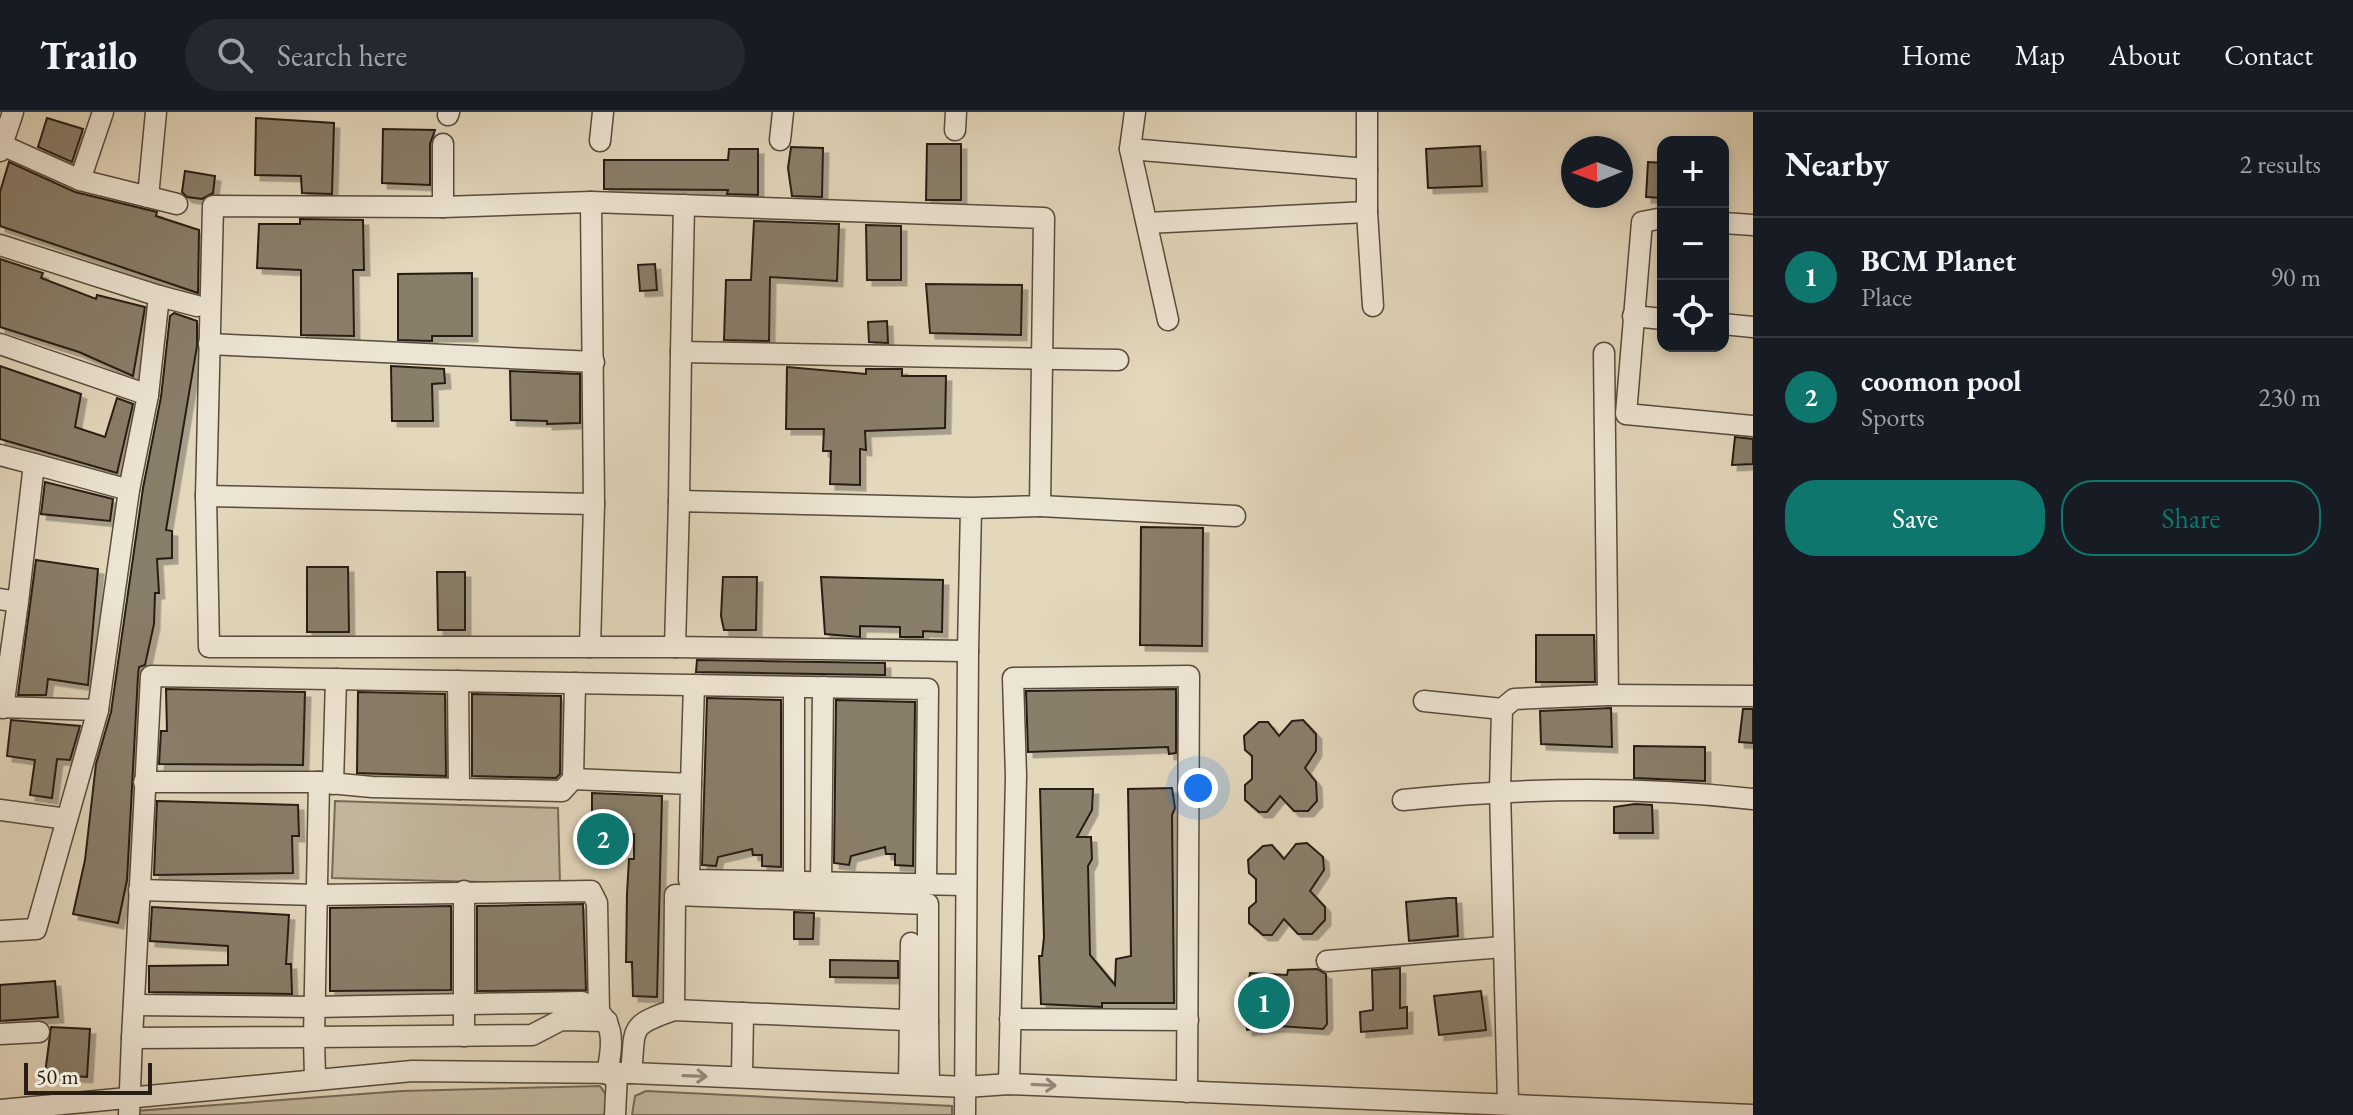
<!DOCTYPE html>
<html lang="en">
<head>
<meta charset="utf-8">
<style>
	:root { --surface:#171b24; --page:#242831; --text:#f1f3f6; --muted:#9ea1a6; --line:#363941; --accent:#0f766e }
	body { margin:0; font-family:"EB Garamond",serif; background:var(--page); color:var(--text) }
	.controls { position:absolute; right:24px; top:24px; display:grid; overflow:hidden; border-radius:16px; box-shadow:0 4px 12px #0003 }
	.controls button { width:72px; height:72px; display:grid; place-items:center; padding:0; border:0; border-bottom:2px solid var(--line); background:var(--surface); color:var(--text); font:40px sans-serif }
	.compass { position:absolute; left:1561px; top:24px; width:72px; height:72px; border-radius:50%; background:var(--surface); box-shadow:0 4px 12px #0003; rotate:269deg }
	.scale { position:absolute; left:24px; bottom:20px; width:128px; box-sizing:border-box; padding-left:8px; border:4px solid #281e13; border-top:0; font-size:22px; line-height:28px; white-space:nowrap; color:#281e13; -webkit-text-stroke:6px #ede5d3; paint-order:stroke }
	.you { position:absolute; left:1198px; top:676px; width:28px; height:28px; margin:-20px; border:6px solid #fff; border-radius:50%; background:#1a73e8; box-shadow:0 0 0 12px #1a73e833 }
	.badge { display:grid; place-items:center; width:52px; height:52px; border-radius:50%; background:var(--accent); color:#fff; font-size:26px; font-weight:700 }
	.pin { position:absolute; translate:-50% -50%; border:4px solid #fff; box-shadow:0 2px 8px #0006 }
	.list { margin:0; padding:0; list-style:none }
	h2 { display:flex; justify-content:space-between; align-items:center; height:104px; margin:0; padding:0 32px; font-size:34px }
	h2 small { font-size:26px; font-weight:400; color:var(--muted) }
	.list li { display:grid; grid-template-columns:52px 1fr auto; gap:24px; align-items:center; box-sizing:border-box; height:120px; padding:0 32px; border-top:2px solid var(--line) }
	.list b { display:block; font-size:30px; white-space:nowrap }
	.list p { margin:0; font-size:26px; white-space:nowrap; color:var(--muted) }
	.list em { font-size:26px; font-style:normal; color:var(--muted) }
	.actions { display:flex; gap:16px; padding:24px 32px }
	.actions a { flex:1; padding:18px 0; border:2px solid var(--accent); border-radius:32px; text-align:center; font-size:28px; color:var(--accent) }
	.actions .main { background:var(--accent); color:#fff }
	.icon { flex:none; width:44px; height:44px; fill:none; stroke:currentColor; stroke-width:2; stroke-linecap:round; stroke-linejoin:round }
	.map { position:relative; flex:none; width:1753px; height:1003px; overflow:hidden }
	header { display:flex; align-items:center; gap:48px; box-sizing:border-box; height:112px; padding:0 40px; background:var(--surface); border-bottom:2px solid var(--line) }
	header strong { font-size:38px }
	nav { display:flex; gap:44px; margin-inline-start:auto; font-size:28px }
	.search { width:560px; height:72px; background:var(--page); display:flex; align-items:center; gap:20px; box-sizing:border-box; padding:0 28px; border-radius:44px; color:var(--muted); font-size:30px }
	main { display:flex }
	aside { flex:1; background:var(--surface) }
	.map>svg:first-child { display:block }
	.green { fill:#c3b89f; stroke:#766b59; stroke-width:2 }
	.building { fill:#897e6b; stroke:#281e13; stroke-width:2; filter:url(#shadow) }
	.lines { fill:none; stroke-linecap:round; stroke-linejoin:round }
	.minor-casing { stroke:#574c3d; stroke-width:23 }
	.minor { stroke:#ede5d3; stroke-width:20 }
	.oneway { stroke:#948b7d }
</style>
</head>
<body>
<header>
<strong>Trailo</strong>
<div class="search"><svg class="icon" aria-label="search" viewBox="0 0 24 24"><circle cx="10" cy="10" r="6"/><path d="M15 15l6 6"/></svg>Search here</div>
<nav><a>Home</a><a>Map</a><a>About</a><a>Contact</a></nav>
</header>
<main>
<div class="map">
<svg width="1753" height="1003" viewBox="0 0 1753 1003">
	<defs>
		<filter id="shadow"><feDropShadow dx="5.5" dy="5.5" stdDeviation="0" flood-color="#0004"/></filter>
	</defs>
	<rect width="100%" height="100%" fill="#e3d7bc"/>
	<filter id="stains"><feTurbulence type="fractalNoise" baseFrequency=".0025" numOctaves="4"/><feColorMatrix values="0 0 0 0 .2 0 0 0 0 .09 0 0 0 0 .02 0 0 0 .5 -.17"/></filter>
	<radialGradient id="worn" r=".72"><stop offset=".6" stop-color="#630" stop-opacity="0"/><stop offset="1" stop-color="#630" stop-opacity=".3"/></radialGradient>
	<g class="green">
		<polygon points="335,689 558,696 560,772 332,766"/>
		<polygon points="600,974 609,987 608,1003 135,1003 135,999 402,979"/>
		<polygon points="646,979 952,994 952,1003 632,1003 635,984"/>
	</g>
	<g class="building">
		<polygon points="47,6 83,17 72,50 38,35"/>
		<polygon points="256,6 334,11 332,82 302,81 301,64 255,63"/>
		<polygon points="383,17 435,18 430,32 430,73 382,71"/>
		<polygon points="927,32 961,32 961,88 926,88"/>
		<polygon points="1480,34 1482,74 1428,76 1426,37"/>
		<polygon points="791,35 823,36 822,85 792,84 788,56"/>
		<polygon points="729,37 758,37 758,83 727,82 728,78 604,77 604,48 728,48"/>
		<polygon points="9,50 75,80 157,100 156,104 199,118 198,181 0,114 0,80"/>
		<polygon points="1648,50 1663,51 1663,86 1646,85"/>
		<polygon points="185,59 215,64 213,81 202,87 187,85 182,80"/>
		<polygon points="300,107 363,108 364,158 353,158 354,224 301,223 301,158 257,156 259,112 300,112"/>
		<polygon points="754,109 839,112 837,169 770,165 769,229 724,228 726,168 751,168"/>
		<polygon points="866,113 901,114 901,168 867,168"/>
		<polygon points="0,147 43,161 41,166 96,187 97,183 145,195 133,264 79,240 0,215"/>
		<polygon points="655,152 657,178 640,179 638,153"/>
		<polygon points="472,161 472,224 432,224 432,229 398,228 398,162"/>
		<polygon points="926,172 1022,173 1021,223 930,221"/>
		<polygon points="174,201 197,209 197,234 166,418 172,419 172,446 157,447 159,481 155,481 154,512 145,553 139,555 138,563 127,768 118,811 73,802 85,748 96,652 111,600 143,376 161,285 170,204"/>
		<polygon points="887,209 888,231 869,230 868,210"/>
		<polygon points="0,254 81,282 75,315 105,325 117,286 133,292 117,361 0,327"/>
		<polygon points="391,254 444,257 445,271 432,272 433,309 392,309"/>
		<polygon points="787,255 866,262 866,257 902,257 902,264 946,264 945,316 865,319 866,338 860,337 860,373 830,372 831,339 823,339 824,317 786,317"/>
		<polygon points="510,259 580,262 580,311 547,312 547,309 511,308"/>
		<polygon points="1735,325 1753,327 1753,352 1732,353"/>
		<polygon points="45,370 113,387 110,409 41,402"/>
		<polygon points="1141,415 1203,416 1202,534 1140,533"/>
		<polygon points="36,448 98,457 88,573 48,567 46,583 18,583"/>
		<polygon points="307,455 348,455 349,520 307,520"/>
		<polygon points="437,460 465,460 465,518 438,518"/>
		<polygon points="723,465 757,465 756,518 724,518 721,504"/>
		<polygon points="821,465 943,468 942,520 923,519 923,525 900,525 900,515 860,514 860,525 825,522"/>
		<polygon points="1536,523 1594,523 1595,570 1536,570"/>
		<polygon points="697,548 885,551 885,563 696,560"/>
		<polygon points="166,577 305,580 303,653 159,652 161,619 167,619"/>
		<polygon points="1176,577 1176,641 1169,642 1168,635 1028,640 1026,579"/>
		<polygon points="358,580 445,582 446,664 357,661"/>
		<polygon points="472,582 561,584 560,662 556,666 472,664"/>
		<polygon points="707,586 781,588 781,755 762,754 762,743 753,743 752,737 718,745 716,754 702,753"/>
		<polygon points="836,588 915,590 913,754 895,753 895,742 886,742 885,735 851,744 849,753 834,751"/>
		<polygon points="1611,596 1612,635 1541,632 1540,599"/>
		<polygon points="1743,597 1753,597 1753,631 1739,630"/>
		<polygon points="11,608 80,614 70,648 57,647 52,686 30,683 35,648 7,644"/>
		<polygon points="1303,608 1316,622 1316,639 1305,656 1316,670 1317,689 1308,699 1294,699 1280,684 1267,700 1259,700 1245,688 1245,673 1252,667 1252,644 1245,638 1244,624 1259,610 1268,610 1279,624 1292,609"/>
		<polygon points="1634,634 1705,635 1705,669 1634,666"/>
		<polygon points="1172,676 1175,696 1172,703 1174,891 1102,891 1102,895 1041,892 1039,844 1042,844 1044,825 1040,677 1093,677 1092,698 1077,725 1091,725 1092,747 1088,754 1090,843 1115,873 1116,847 1131,844 1128,677"/>
		<polygon points="592,681 662,684 657,885 633,884 632,850 626,850 627,782 629,747 634,747 634,722 628,721 629,713 592,712"/>
		<polygon points="157,689 298,693 299,724 292,724 293,761 154,763"/>
		<polygon points="1635,692 1652,693 1653,721 1614,721 1614,695"/>
		<polygon points="1307,731 1323,745 1324,758 1310,779 1325,795 1325,808 1312,822 1298,822 1284,807 1272,823 1263,823 1249,811 1249,796 1256,790 1256,767 1249,761 1248,748 1263,734 1272,733 1284,747 1296,732"/>
		<polygon points="1448,786 1456,786 1458,824 1409,829 1406,790"/>
		<polygon points="583,792 586,878 477,879 477,794"/>
		<polygon points="451,794 451,878 330,879 330,796"/>
		<polygon points="152,795 289,803 286,852 291,852 292,882 149,880 149,854 228,853 228,834 150,829"/>
		<polygon points="794,800 814,801 813,827 794,827"/>
		<polygon points="830,848 898,849 898,866 830,865"/>
		<polygon points="1400,856 1400,896 1407,895 1407,916 1361,920 1360,900 1373,898 1372,858"/>
		<polygon points="1317,857 1326,862 1327,912 1323,917 1278,914 1247,918 1245,896 1250,861 1287,863 1288,858"/>
		<polygon points="55,869 58,905 0,909 0,873"/>
		<polygon points="1481,879 1486,918 1439,923 1434,884"/>
		<polygon points="51,915 90,917 87,965 45,962"/>
	</g>
	<g class="lines">
		<g class="minor-casing">
			<g id="minor">
				<polyline points="1135,0 1130,37 1168,208"/>
				<polyline points="1367,0 1367,100 1373,194"/>
				<polyline points="448,3 449,0"/>
				<polyline points="955,18 956,0"/>
				<polyline points="780,28 783,0"/>
				<polyline points="600,29 603,0"/>
				<polyline points="2,33 13,0"/>
				<polyline points="1130,37 1367,57"/>
				<polyline points="0,39 2,33 80,68 177,92"/>
				<polyline points="80,68 103,0"/>
				<polyline points="148,85 156,0"/>
				<polyline points="591,90 443,95 213,94 206,384 209,535 590,535 594,392"/>
				<polyline points="443,95 443,32"/>
				<polyline points="1663,106 1642,110 1626,302 1753,314"/>
				<polyline points="1147,111 1367,100"/>
				<polyline points="1723,111 1753,113"/>
				<polyline points="0,133 159,184 148,283 129,378 98,598 0,595"/>
				<polyline points="159,184 197,194"/>
				<polyline points="1633,204 1663,207"/>
				<polyline points="1723,212 1753,215"/>
				<polyline points="0,232 148,283"/>
				<polyline points="209,232 594,250"/>
				<polyline points="681,240 684,93"/>
				<polyline points="0,343 34,352"/>
				<polyline points="206,384 594,392 591,90 1044,106 1040,394 971,396 679,389 675,535 968,539 971,396"/>
				<polyline points="679,389 681,240 1118,248"/>
				<polyline points="1040,394 1235,404"/>
				<polyline points="0,487 18,490 34,352 129,378"/>
				<polyline points="590,535 675,535"/>
				<polyline points="458,569 459,677"/>
				<polyline points="1608,583 1753,584"/>
				<polyline points="1424,589 1502,597"/>
				<polyline points="3,596 18,490"/>
				<polyline points="573,667 575,571"/>
				<polyline points="144,670 319,670"/>
				<polyline points="333,672 336,567"/>
				<polyline points="691,672 694,573"/>
				<path d="M1403,688c115,-12 234,-14 350,-1"/>
				<polyline points="0,698 67,707"/>
				<polyline points="794,771 794,575"/>
				<polyline points="821,771 823,575"/>
				<polyline points="139,778 317,783 591,779 597,791 599,900"/>
				<polyline points="464,779 464,924"/>
				<polyline points="0,819 36,817 98,598"/>
				<polyline points="1327,849 1503,835"/>
				<path d="M134,893l180,2 268,-5c35,15 31,39 25,72"/>
				<polyline points="1010,907 1188,908"/>
				<polyline points="928,909 929,973"/>
				<polyline points="0,922 39,920"/>
				<polyline points="132,926 151,564 928,577 926,772"/>
				<path d="M631,961c5,-46 -4,-47 43,-63l254,11v-117l-253,-9 -1,115"/>
				<polyline points="742,965 743,901"/>
				<polyline points="315,966 314,925 532,923 561,908 607,909"/>
				<polyline points="909,972 911,831"/>
				<polyline points="1009,972 1016,664 1013,566 1189,564 1187,980"/>
				<polyline points="1508,991 1500,678 1502,597 1514,587 1608,583 1604,241"/>
				<polyline points="0,998 412,959 631,961 966,975 1009,972 1753,1003"/>
				<polyline points="129,1003 132,926 314,925 319,670 372,675 562,679 573,667 691,672 689,768 965,773"/>
				<polyline points="615,1003 617,962"/>
				<polyline points="965,1003 968,539"/>
			</g>
		</g>
		<use href="#minor" class="minor"/>
	</g>
	<defs><path id="oneway-shaft" d="M-6 0H5M1.5-3L5.5 0L1.5 3" fill="none" stroke-width="1.6" stroke-linecap="round" stroke-linejoin="round" transform="scale(2)"/></defs>
	<g class="oneway">
		<use href="#oneway-shaft" transform="translate(695 964) rotate(2)"/>
		<use href="#oneway-shaft" transform="translate(1044 973) rotate(3)"/>
	</g>
	<rect width="100%" height="100%" filter="url(#stains)"/>
	<rect width="100%" height="100%" fill="url(#worn)"/>
</svg>
<div class="controls">
<button>+</button>
<button>−</button>
<button><svg class="icon" aria-label="locate" viewBox="0 0 24 24"><circle cx="12" cy="12" r="6"/><path d="M12 2v4M12 18v4M2 12h4M18 12h4"/></svg></button>
</div>
<svg class="compass" viewBox="-18 -18 36 36"><path d="M0-13l5 13h-10z" fill="#e53935"/><path d="M0 13l5-13h-10z" fill="#9ea1a6"/></svg>
<div class="scale">50 m</div>
<div class="you"></div>
<div class="pin badge" style="left:1264px;top:891px">1</div>
<div class="pin badge" style="left:603px;top:727px">2</div>
</div>
<aside>
<h2>Nearby<small>2 results</small></h2>
<ul class="list">
<li><span class="badge">1</span><div><b>BCM Planet</b><p>Place</p></div><em>90 m</em></li>
<li><span class="badge">2</span><div><b>coomon pool</b><p>Sports</p></div><em>230 m</em></li>
</ul>
<div class="actions"><a class="main">Save</a><a>Share</a></div>
</aside>
</main>
</body>
</html>
